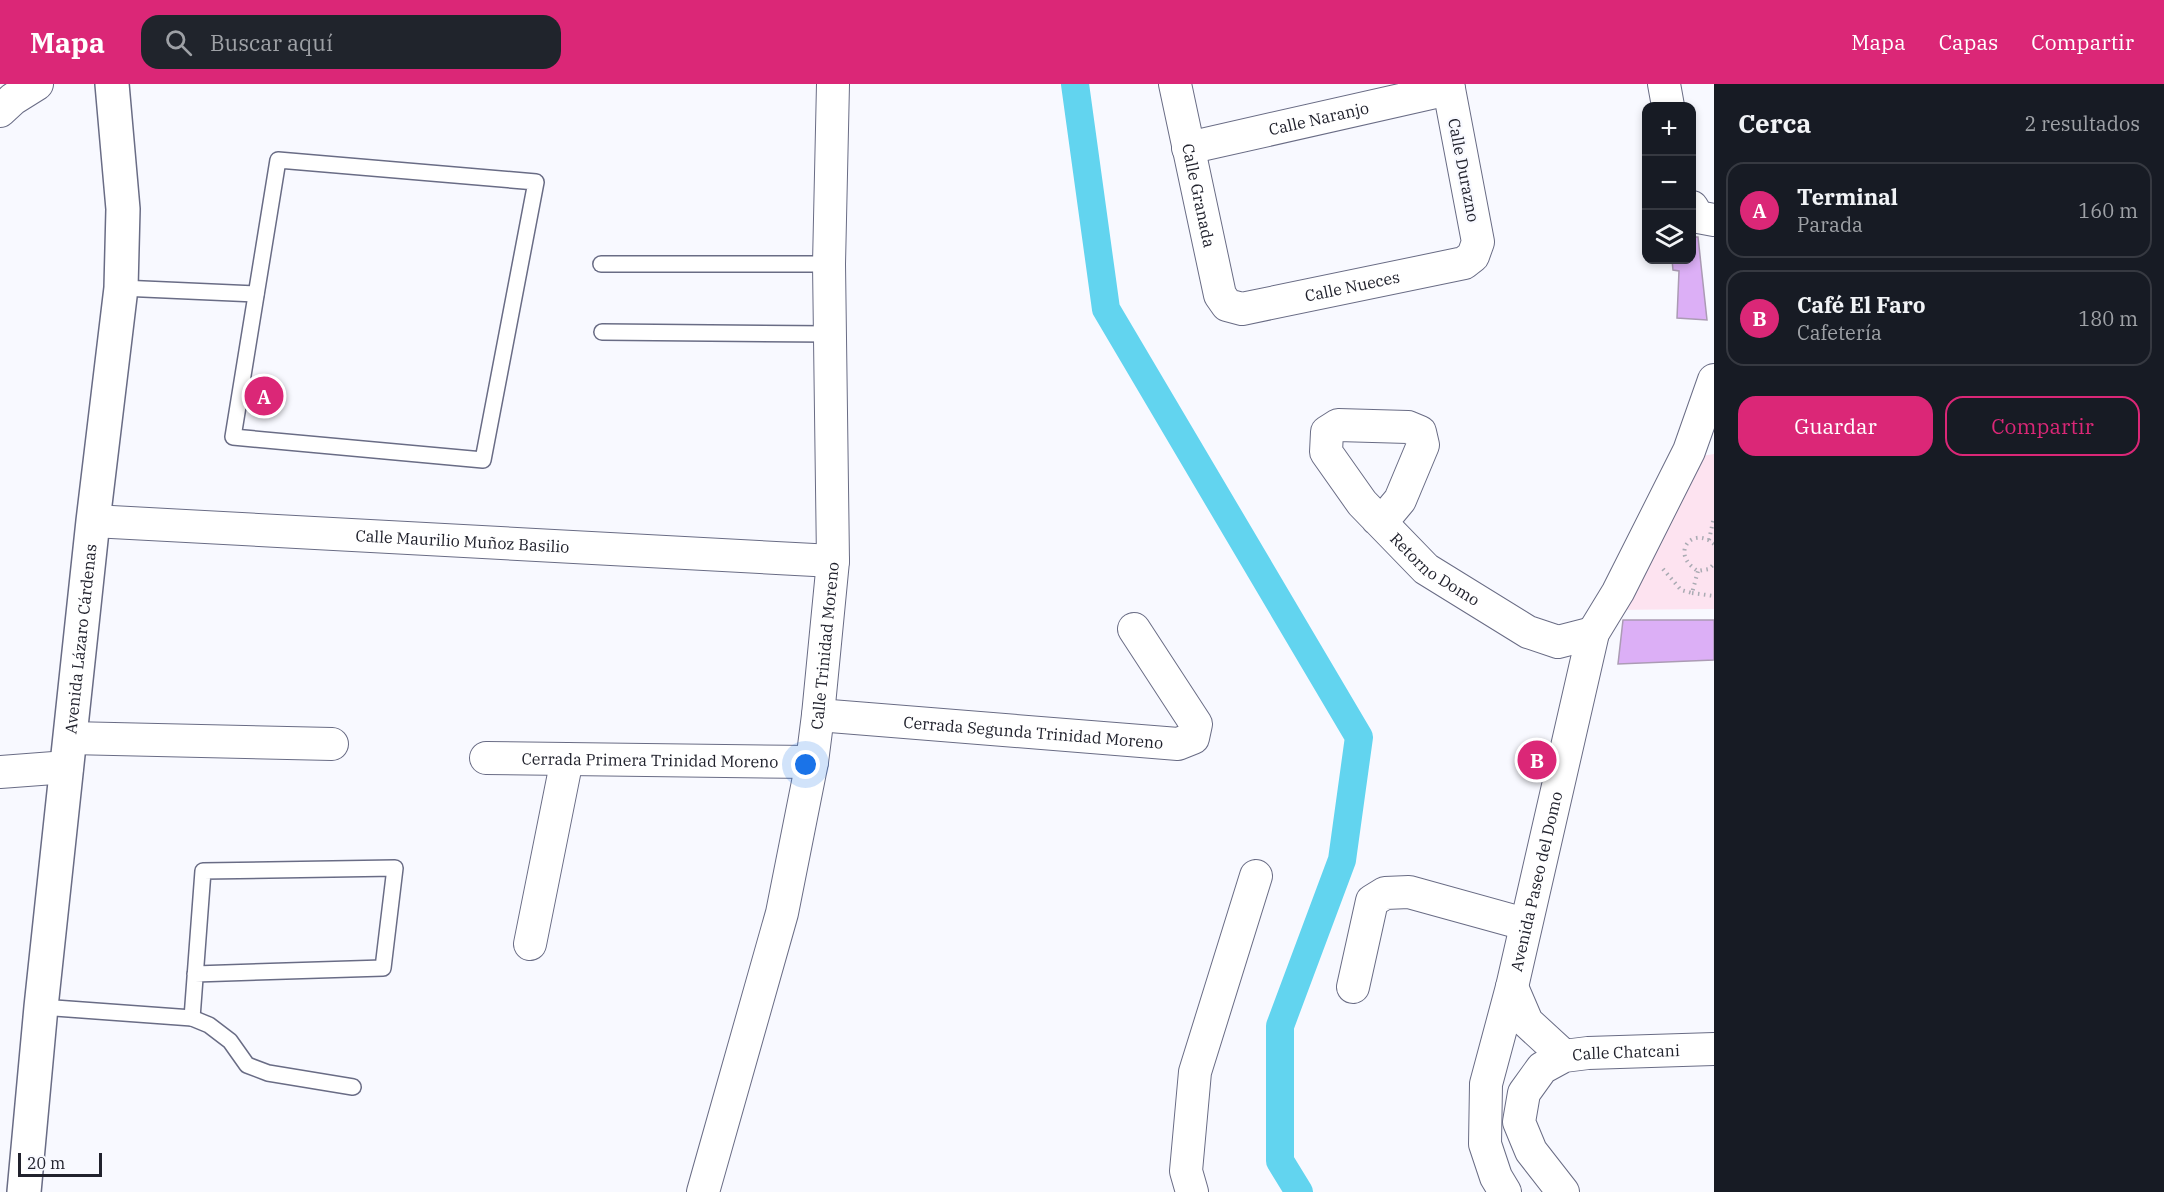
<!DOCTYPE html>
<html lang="es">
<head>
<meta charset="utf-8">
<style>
	:root { --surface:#171b24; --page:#20242c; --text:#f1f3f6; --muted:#9ea1a6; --line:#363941; --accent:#db2777 }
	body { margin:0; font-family:"IBM Plex Serif",serif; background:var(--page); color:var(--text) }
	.controls { position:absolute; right:18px; top:18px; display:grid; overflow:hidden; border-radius:12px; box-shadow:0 3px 9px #0003 }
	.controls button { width:54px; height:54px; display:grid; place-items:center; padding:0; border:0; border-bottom:2px solid var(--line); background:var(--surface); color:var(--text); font:30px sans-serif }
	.scale { position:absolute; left:18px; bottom:15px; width:84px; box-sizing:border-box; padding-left:6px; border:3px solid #21222d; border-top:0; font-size:16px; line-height:21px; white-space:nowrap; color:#21222d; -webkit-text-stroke:4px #f8f9ff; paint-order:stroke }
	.you { position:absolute; left:806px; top:681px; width:21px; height:21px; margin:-15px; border:4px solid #fff; border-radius:50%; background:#1a73e8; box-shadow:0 0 0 9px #1a73e833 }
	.badge { display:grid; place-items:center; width:39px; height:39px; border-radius:50%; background:var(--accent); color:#fff; font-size:20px; font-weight:700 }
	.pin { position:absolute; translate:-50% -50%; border:3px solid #fff; box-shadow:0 2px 6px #0006 }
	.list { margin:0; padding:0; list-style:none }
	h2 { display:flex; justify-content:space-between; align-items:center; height:78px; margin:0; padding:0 24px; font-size:26px }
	h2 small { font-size:20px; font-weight:400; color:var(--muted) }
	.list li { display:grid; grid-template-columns:39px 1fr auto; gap:18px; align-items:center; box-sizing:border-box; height:96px; margin:0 12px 12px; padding:0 12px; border:2px solid var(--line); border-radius:18px }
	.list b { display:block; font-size:22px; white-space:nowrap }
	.list p { margin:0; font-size:20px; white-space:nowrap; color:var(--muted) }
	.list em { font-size:20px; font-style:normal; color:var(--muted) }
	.actions { display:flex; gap:12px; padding:18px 24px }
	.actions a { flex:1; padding:14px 0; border:2px solid var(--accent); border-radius:18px; text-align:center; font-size:21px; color:var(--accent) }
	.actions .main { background:var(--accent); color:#fff }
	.icon { flex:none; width:33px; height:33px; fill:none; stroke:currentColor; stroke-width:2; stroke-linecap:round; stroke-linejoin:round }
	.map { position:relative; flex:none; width:1714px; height:1108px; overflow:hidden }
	header { display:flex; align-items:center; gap:36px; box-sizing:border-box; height:84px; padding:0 30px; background:var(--accent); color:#fff }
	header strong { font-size:28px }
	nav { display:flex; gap:33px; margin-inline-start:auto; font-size:21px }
	.search { width:420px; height:54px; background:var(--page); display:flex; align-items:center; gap:15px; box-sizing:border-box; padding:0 21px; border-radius:18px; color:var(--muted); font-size:22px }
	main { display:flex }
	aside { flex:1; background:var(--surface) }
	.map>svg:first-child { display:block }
	.green { fill:#fde3f0 }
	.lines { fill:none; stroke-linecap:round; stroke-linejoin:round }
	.canal { stroke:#62d4ef; stroke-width:28 }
	.building { fill:#dcaff6; stroke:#ab9bb4; stroke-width:1.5 }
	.lane-casing { stroke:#696c85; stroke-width:18 }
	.street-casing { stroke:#696c85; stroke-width:34 }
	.secondary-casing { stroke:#696c85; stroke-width:36 }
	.path { stroke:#aaabb3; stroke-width:4; stroke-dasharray:1.5 4.5; stroke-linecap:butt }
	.lane { stroke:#fff; stroke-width:15 }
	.street { stroke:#fff; stroke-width:32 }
	.secondary { stroke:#fff; stroke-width:33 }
	.labels { text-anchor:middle; stroke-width:4.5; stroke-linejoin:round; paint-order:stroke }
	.street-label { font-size:16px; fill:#21222d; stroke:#f8f9ff }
</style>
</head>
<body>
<header>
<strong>Mapa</strong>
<div class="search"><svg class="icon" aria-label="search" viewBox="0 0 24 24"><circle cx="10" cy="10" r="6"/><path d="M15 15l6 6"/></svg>Buscar aquí</div>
<nav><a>Mapa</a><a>Capas</a><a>Compartir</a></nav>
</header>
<main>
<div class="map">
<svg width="1714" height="1108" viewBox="0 0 1714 1108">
	<rect width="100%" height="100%" fill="#f8f9ff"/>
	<polygon class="green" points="1714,370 1714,525 1607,526 1701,372"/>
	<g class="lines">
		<polyline class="canal" points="1075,0 1106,225 1359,653 1342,776 1280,942 1280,1077 1299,1108"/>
	</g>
	<g class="building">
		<polygon points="1692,153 1698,153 1707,236 1677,234 1679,187 1673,186 1672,176 1692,176"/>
		<polygon points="1623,536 1714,536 1714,576 1618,580"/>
	</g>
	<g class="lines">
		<g class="lane-casing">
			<g id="lane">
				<polygon points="278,76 536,98 483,376 233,353"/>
				<polyline points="601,180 829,180"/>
				<polyline points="121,204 256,210"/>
				<polyline points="602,248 830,250"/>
				<polyline points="41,923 192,934 203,787 395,784 383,884 195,890"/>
				<polyline points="192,934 209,941 230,957 247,981 268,989 353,1003"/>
			</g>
		</g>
		<g class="street-casing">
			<g id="street">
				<path id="s1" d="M1175,0l45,211 7,10 15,4 222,-46 9,-7 5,-14 -29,-153 -3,-5"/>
				<polyline points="1664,0 1668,22"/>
				<polyline points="0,27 13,15 37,0"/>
				<path id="s2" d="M1188,64l261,-59"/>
				<polyline points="1692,123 1698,133 1714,136"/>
				<path id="s3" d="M1377,435l13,-7 10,-12 23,-55 -3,-13 -12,-5 -70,-2 -11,7 -1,20 36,51 64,66 102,63 30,10 35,-9"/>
				<path id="s4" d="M93,437l740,40"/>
				<path id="s5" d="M818,631l360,29 15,-6 3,-14 -62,-95"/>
				<polyline points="70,654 332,660"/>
				<path id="s6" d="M486,674l326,4"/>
				<polyline points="0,688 67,683"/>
				<polyline points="530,860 567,675"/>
				<polyline points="1353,903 1372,817 1385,809 1409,808 1525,840"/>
				<polyline points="1512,903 1527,938 1564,972"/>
				<path id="s7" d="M703,1108l79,-279 30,-151 6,-47 15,-154 -4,-297 4,-180"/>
				<polyline points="1192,1108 1186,1087 1195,988 1256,792"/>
				<path id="s8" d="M1505,1108l-9,-15 -11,-33 1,-60 26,-97 81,-354 25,-41 71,-141 25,-71"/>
				<path id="s9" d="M1563,1108l-32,-41 -12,-29 5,-29 18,-25 22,-12 24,-3 126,-4"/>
			</g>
		</g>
		<g class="secondary-casing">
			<g id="secondary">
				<path id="s10" d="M24,1108l17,-185 52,-486 28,-233 2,-79 -11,-125"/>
			</g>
		</g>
		<g class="path">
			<polyline points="1709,456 1714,433"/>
			<path d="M1714,460c-22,-19 -45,10 -16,27l11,-2 5,-5"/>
			<polyline points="1663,485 1681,506 1692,509 1698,487"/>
			<polyline points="1692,509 1714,512"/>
		</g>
		<use href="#lane" class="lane"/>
		<use href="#street" class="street"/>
		<use href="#secondary" class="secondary"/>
	</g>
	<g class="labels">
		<g class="street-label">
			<text dy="6" stroke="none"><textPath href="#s2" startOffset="134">Calle Naranjo</textPath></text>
			<text transform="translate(1464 86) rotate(79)" y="6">Calle Durazno</text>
			<text dy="6" stroke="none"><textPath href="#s1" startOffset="114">Calle Granada</textPath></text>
			<text dy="6" stroke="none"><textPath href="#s1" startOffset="356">Calle Nueces</textPath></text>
			<text dy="6" stroke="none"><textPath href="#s4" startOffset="370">Calle Maurilio Muñoz Basilio</textPath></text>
			<text dy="6" stroke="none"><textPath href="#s3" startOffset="381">Retorno Domo</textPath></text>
			<text dy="6" stroke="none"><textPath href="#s10" startOffset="556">Avenida Lázaro Cárdenas</textPath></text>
			<text dy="6" stroke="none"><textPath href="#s7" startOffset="561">Calle Trinidad Moreno</textPath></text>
			<text dy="6" stroke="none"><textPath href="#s5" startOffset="216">Cerrada Segunda Trinidad Moreno</textPath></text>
			<text dy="6" stroke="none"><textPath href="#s6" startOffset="164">Cerrada Primera Trinidad Moreno</textPath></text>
			<text dy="6" stroke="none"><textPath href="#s8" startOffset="321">Avenida Paseo del Domo</textPath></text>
			<text dy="6" stroke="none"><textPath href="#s9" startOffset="231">Calle Chatcani</textPath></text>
		</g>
	</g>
</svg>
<div class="controls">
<button>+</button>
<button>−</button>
<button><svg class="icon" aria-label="layers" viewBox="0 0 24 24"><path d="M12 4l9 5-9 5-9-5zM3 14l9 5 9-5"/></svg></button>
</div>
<div class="scale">20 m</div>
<div class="you"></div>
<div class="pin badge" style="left:264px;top:312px">A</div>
<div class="pin badge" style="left:1537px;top:676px">B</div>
</div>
<aside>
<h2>Cerca<small>2 resultados</small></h2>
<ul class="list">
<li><span class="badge">A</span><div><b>Terminal</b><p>Parada</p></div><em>160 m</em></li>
<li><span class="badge">B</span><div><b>Café El Faro</b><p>Cafetería</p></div><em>180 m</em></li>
</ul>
<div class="actions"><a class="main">Guardar</a><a>Compartir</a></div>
</aside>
</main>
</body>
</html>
